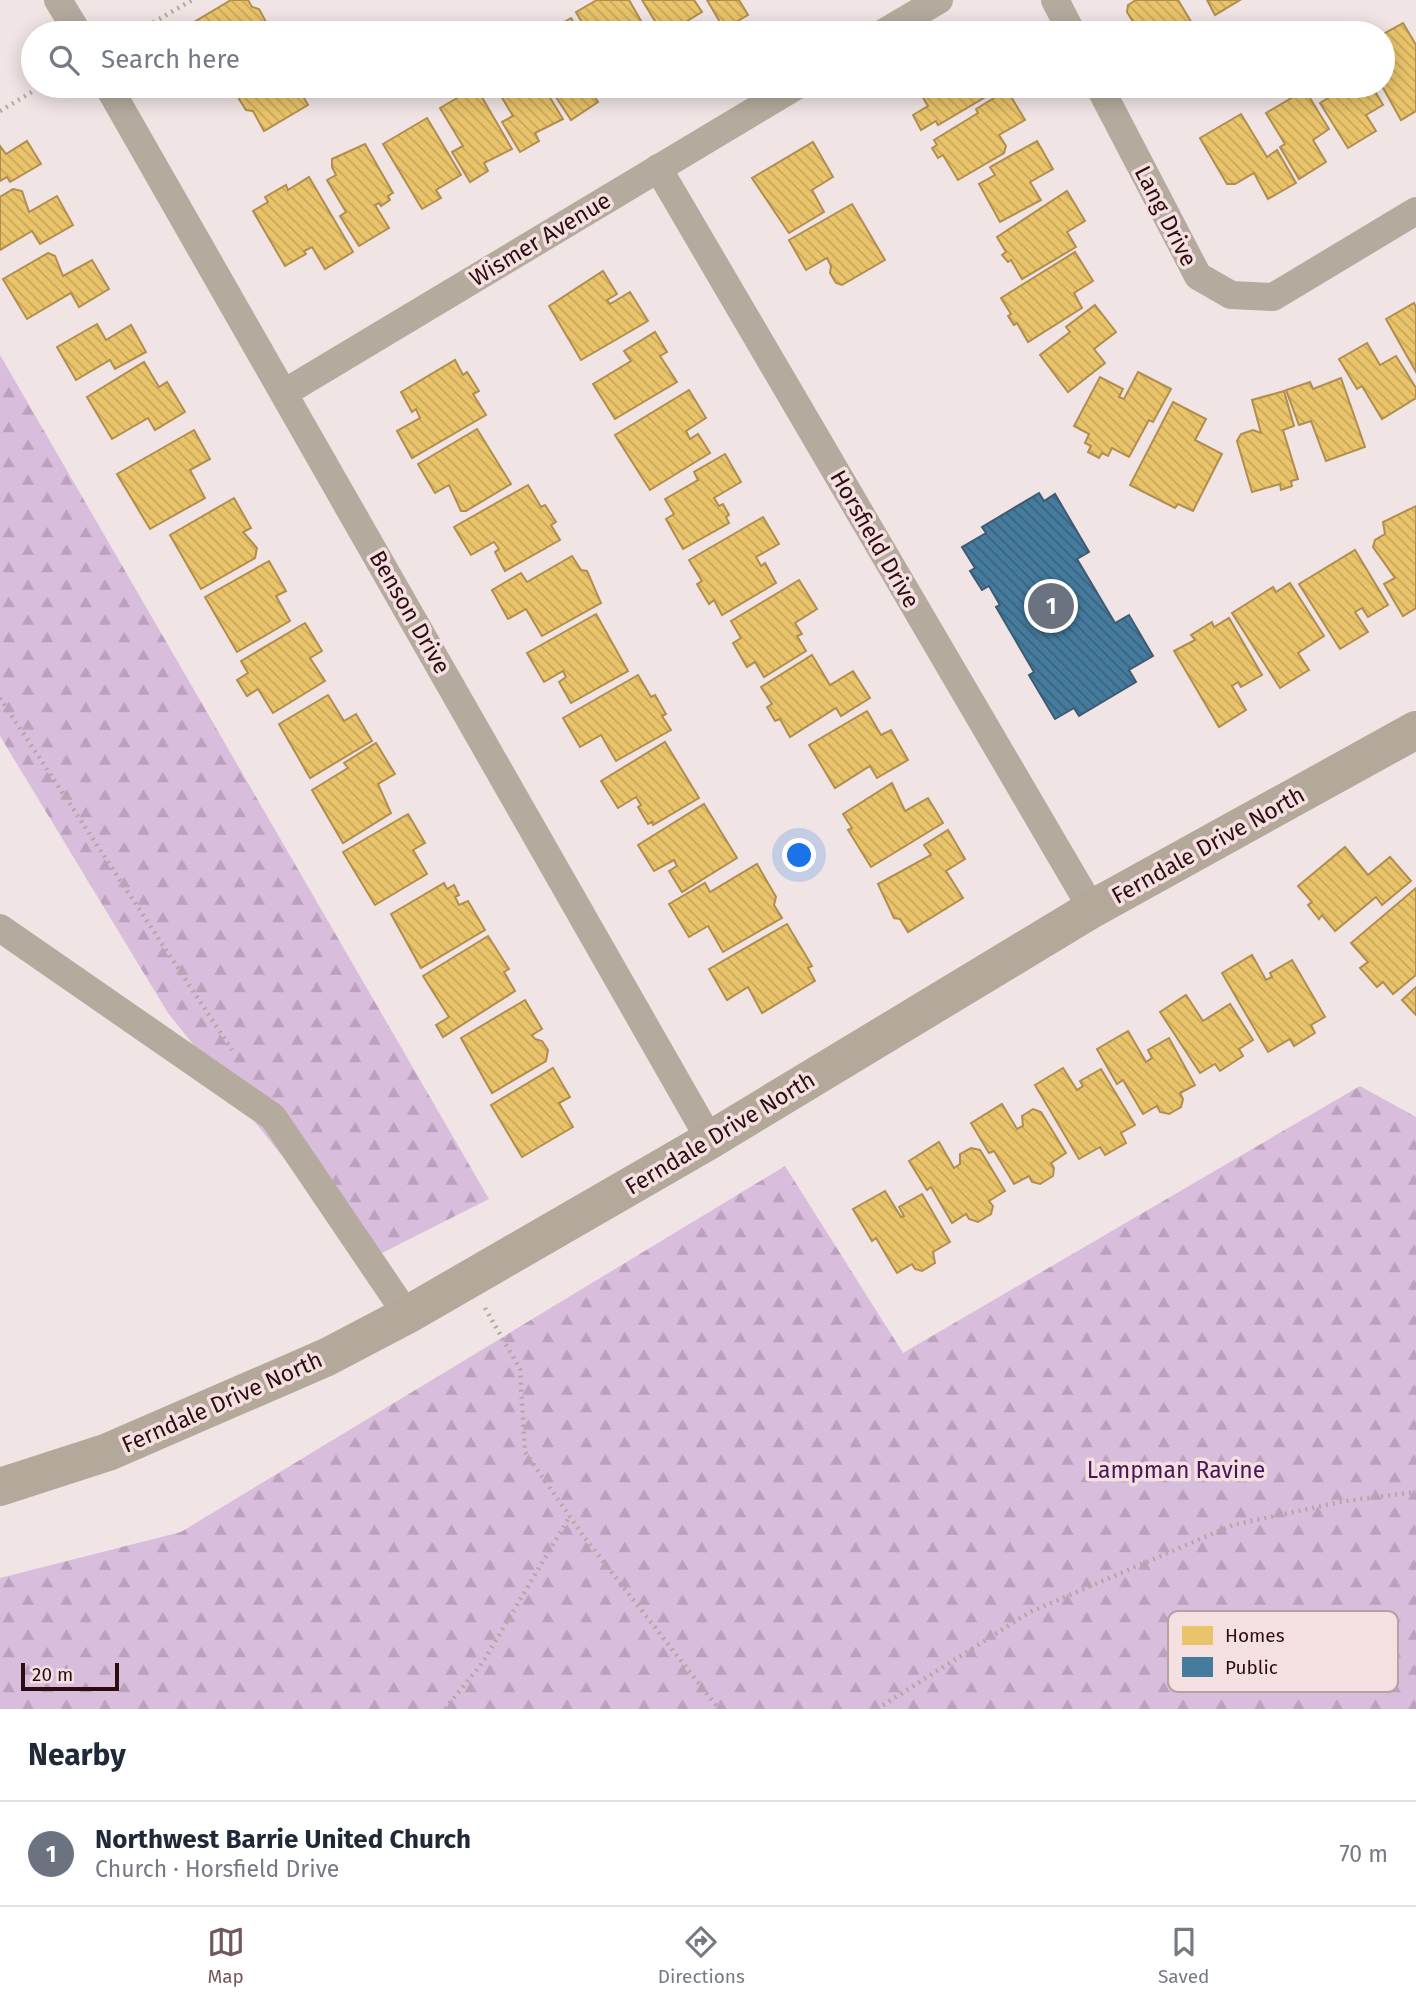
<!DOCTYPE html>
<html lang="en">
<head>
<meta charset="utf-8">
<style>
	:root { --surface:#fff; --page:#f2f2f3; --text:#1f2937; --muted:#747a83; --line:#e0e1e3; --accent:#72585b }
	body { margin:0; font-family:"Fira Sans",sans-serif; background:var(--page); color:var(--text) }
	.scale { position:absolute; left:21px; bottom:18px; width:98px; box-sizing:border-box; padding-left:7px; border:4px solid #2e0d11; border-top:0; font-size:19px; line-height:24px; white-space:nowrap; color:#2e0d11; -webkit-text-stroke:5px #f4e0e0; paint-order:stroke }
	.you { position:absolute; left:800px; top:856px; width:24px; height:24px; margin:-18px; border:5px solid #fff; border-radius:50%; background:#1a73e8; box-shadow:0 0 0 10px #1a73e833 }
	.badge { display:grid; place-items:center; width:46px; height:46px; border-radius:50%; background:var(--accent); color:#fff; font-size:23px; font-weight:700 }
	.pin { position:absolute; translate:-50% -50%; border:4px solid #fff; box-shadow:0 2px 7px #0006 }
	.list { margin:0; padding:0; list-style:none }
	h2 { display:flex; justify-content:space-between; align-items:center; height:91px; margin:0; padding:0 28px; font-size:30px }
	h2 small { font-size:23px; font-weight:400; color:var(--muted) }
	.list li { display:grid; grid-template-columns:46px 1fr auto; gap:21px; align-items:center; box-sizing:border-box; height:105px; padding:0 28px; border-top:2px solid var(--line) }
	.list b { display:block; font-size:26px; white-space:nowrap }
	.list p { margin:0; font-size:23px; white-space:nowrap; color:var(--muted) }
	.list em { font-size:23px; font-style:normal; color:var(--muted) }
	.icon { flex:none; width:38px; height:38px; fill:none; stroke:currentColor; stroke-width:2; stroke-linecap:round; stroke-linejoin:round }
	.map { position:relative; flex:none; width:1416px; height:1709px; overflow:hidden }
	.search { position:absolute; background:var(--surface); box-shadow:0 4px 18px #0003; left:21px; right:21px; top:21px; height:77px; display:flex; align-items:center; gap:18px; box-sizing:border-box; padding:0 24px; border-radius:38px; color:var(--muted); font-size:26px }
	.sheet { height:196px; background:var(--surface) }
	nav { display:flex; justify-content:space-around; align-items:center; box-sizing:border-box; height:98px; border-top:2px solid var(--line); background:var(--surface); font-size:19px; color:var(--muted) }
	nav a { display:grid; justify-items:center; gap:4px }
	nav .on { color:var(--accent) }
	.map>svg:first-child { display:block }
	.forest { fill:url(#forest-firs) }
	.homes { fill:url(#homes-back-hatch); stroke:#b18d4f; stroke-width:2 }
	.public { fill:url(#public-back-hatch); stroke:#3e5a73; stroke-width:2 }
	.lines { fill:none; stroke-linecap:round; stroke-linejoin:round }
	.path { stroke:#b4a8a3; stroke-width:4.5; stroke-dasharray:2 5; stroke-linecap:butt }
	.minor { stroke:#b4aa9d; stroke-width:28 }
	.secondary { stroke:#b4a89a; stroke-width:38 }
	.labels { text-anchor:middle; stroke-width:7; stroke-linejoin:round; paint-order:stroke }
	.street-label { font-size:23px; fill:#2e0d11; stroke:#f4e0e0 }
	.park-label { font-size:23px; fill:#481559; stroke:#f4e0e0 }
	.key { fill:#f4e0e0; stroke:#b9a1a2; stroke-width:2 }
	.key-label { font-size:19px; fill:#2e0d11 }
</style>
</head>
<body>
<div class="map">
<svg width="1416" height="1709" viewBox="0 0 1416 1709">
	<defs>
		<pattern id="forest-firs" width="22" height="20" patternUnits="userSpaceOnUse" patternTransform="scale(1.75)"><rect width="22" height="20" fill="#d9bddd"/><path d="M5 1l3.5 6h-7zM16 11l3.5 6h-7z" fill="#bba1bd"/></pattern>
		<pattern id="homes-back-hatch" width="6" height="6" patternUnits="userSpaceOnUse" patternTransform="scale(1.75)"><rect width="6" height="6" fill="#e9c46a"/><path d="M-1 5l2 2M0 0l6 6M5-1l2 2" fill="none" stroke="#c8a75b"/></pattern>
		<pattern id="public-back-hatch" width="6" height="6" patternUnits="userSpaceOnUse" patternTransform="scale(1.75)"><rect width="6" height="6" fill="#457b9d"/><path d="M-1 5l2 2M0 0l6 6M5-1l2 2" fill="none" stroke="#3a637f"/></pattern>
	</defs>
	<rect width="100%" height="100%" fill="#f0e4e4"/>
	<g class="forest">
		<polygon points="0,355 489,1199 366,1261 168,1013 0,736"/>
		<polygon points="1360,1086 1416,1117 1416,1709 0,1709 0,1578 181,1532 785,1166 903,1353"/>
	</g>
	<g class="homes">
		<polygon points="231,0 248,0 252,7 259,9 272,33 201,33 194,22"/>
		<polygon points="597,0 629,0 648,33 588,33 576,12"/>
		<polygon points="642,0 694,0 702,12 684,23 690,33 655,33 652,30 658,26"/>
		<polygon points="707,0 739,0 748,15 724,29"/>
		<polygon points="1136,0 1178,0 1193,25 1184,30 1187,33 1140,33 1127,12 1128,5"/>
		<polygon points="1207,0 1240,0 1215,15"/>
		<polygon points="571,18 580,33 534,33 543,26 551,30"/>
		<polygon points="1403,23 1416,45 1416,111 1401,120 1382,86 1383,34"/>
		<polygon points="249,86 297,86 308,105 264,131 253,111 246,110 239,99 241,91"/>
		<polygon points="495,86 543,86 563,119 535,133 539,141 520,152 502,122 513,116"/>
		<polygon points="588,86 598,102 571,120 552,91 558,86"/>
		<polygon points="916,86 1004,86 938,125 936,121 921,130 913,115 928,106"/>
		<polygon points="1320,86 1372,86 1383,105 1366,115 1376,131 1348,148 1320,103 1328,98"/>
		<polygon points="476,87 512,149 484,163 488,171 470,182 452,152 463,146 440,108"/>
		<polygon points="1007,90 1025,120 999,135 1006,146 1004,153 958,180 943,155 938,158 932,148 937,145 934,140 978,113 976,109"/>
		<polygon points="1305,90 1329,129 1313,140 1326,162 1299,179 1280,147 1285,144 1266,113"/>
		<polygon points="1241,114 1267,157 1277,150 1296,183 1268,199 1254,173 1235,184 1227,184 1200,138"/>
		<polygon points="427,118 461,175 436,190 441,198 422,209 383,144"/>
		<polygon points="27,141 41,164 10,182 7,177 0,181 0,146 6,154"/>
		<polygon points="1037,141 1053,169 1030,182 1041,200 1000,222 979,184 995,175 990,167"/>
		<polygon points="813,142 833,177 812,190 824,212 789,233 752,178"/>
		<polygon points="365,144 393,193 388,196 390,200 381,206 379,203 375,205 389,228 359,246 340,216 346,212 327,180 336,175 332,167 332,159"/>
		<polygon points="309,177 353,252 325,269 312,247 304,251 306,254 285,266 253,211 268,202 265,197 286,185 288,190"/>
		<polygon points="13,189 22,191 29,212 57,196 73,225 40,244 32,231 0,250 0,197"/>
		<polygon points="1067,191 1085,221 1067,232 1076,247 1022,279 1011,260 1008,262 1002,255 1006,252 997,237"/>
		<polygon points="852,204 885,260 842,285 836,283 830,273 831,266 827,258 806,270 789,240"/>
		<polygon points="1075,252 1093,281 1074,293 1082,308 1028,342 1017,323 1014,325 1008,316 1011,314 1001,298"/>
		<polygon points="48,253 55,256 63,276 92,260 109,289 79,307 71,293 27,319 3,279"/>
		<polygon points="603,271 617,294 607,300 610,304 630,292 648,321 581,360 549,306"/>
		<polygon points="1414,303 1416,307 1416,372 1386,319"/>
		<polygon points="1095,305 1116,332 1094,349 1105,363 1068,392 1040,355 1070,332 1066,327"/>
		<polygon points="97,324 106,340 131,325 146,352 115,369 110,360 76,380 57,347"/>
		<polygon points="655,332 667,352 660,356 677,382 615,419 593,384 631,361 624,351"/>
		<polygon points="1367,343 1380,365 1396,356 1416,388 1416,398 1382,419 1362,386 1357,389 1339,359"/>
		<polygon points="455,360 463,375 467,372 479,391 473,394 486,415 412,458 397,431 420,418 416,409 412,412 401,392"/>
		<polygon points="144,362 159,387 167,382 185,412 155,430 148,418 112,439 87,397"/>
		<polygon points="1138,372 1171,389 1153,422 1149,420 1129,457 1112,448 1108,456 1102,453 1099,458 1088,452 1091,446 1085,443 1089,434 1074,426 1100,377 1123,389 1119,397 1124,399"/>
		<polygon points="1341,378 1365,447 1326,461 1311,421 1299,425 1286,390 1310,382 1313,389"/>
		<polygon points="689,390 706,418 686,431 690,439 698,434 710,453 650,490 615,435"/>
		<polygon points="1284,391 1294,426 1283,430 1298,479 1291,481 1292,486 1281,490 1280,484 1252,492 1237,441 1241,434 1253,430 1261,433 1252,400"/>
		<polygon points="1173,402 1206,419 1195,440 1222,454 1193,511 1178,504 1175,508 1130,485"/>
		<polygon points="477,429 511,484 466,511 461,511 449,485 435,493 418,464"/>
		<polygon points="194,430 210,459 190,470 205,498 150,529 117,474"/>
		<polygon points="725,454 741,482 714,498 719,506 723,504 729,515 726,517 729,523 683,549 666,519 674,514 665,499 698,480 694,472"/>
		<polygon points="528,485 541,507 545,505 556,522 551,525 560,540 505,571 495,552 499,549 494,542 471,555 454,527"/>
		<polygon points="234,498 251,528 243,532 257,548 255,558 201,589 170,535"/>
		<polygon points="1416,506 1416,608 1403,616 1384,584 1395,578 1373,547 1375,540 1385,534 1383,522"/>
		<polygon points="763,517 779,544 756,557 761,566 765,563 776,583 722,615 714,600 709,604 697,584 702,581 689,560"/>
		<polygon points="1355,550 1388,605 1368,617 1362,608 1355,612 1368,632 1340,649 1299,584"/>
		<polygon points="572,556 581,570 587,571 601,603 542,636 526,609 508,619 492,590 521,573 527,582"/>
		<polygon points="269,561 286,591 276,596 290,621 237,652 205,597"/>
		<polygon points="799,580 817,609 795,623 802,634 797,636 806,651 764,677 755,662 747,667 733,643 741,638 731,621"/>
		<polygon points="1290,583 1324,636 1298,653 1309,670 1280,688 1232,613 1273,587 1276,592"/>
		<polygon points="596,614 628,671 571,703 559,682 566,677 563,671 544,682 527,653"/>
		<polygon points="1229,618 1262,675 1241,687 1238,682 1232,686 1246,710 1219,727 1174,651 1195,640 1191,635 1212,622 1214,627"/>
		<polygon points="305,623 322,651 310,658 325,681 273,713 258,689 247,696 237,680 248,673 241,661"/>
		<polygon points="812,655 830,685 853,671 870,698 841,716 836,708 790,737 780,719 775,721 767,707 772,704 761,687"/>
		<polygon points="638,675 651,697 655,695 666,714 662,716 671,730 616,761 601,735 580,747 563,718"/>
		<polygon points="328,695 344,721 356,714 372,741 310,778 279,724"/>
		<polygon points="867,711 881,735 891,730 908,760 877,778 870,766 835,788 809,745"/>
		<polygon points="665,742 699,798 653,825 652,822 648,824 638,807 641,805 636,797 618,808 601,781"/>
		<polygon points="376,743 395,774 378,784 391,813 343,843 312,790 348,768 344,763"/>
		<polygon points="892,783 905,811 928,798 943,823 871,867 848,830 852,828 843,814"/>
		<polygon points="704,804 737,858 682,892 669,871 677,866 674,860 654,871 638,845"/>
		<polygon points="408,814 425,843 413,850 427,874 375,905 343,852"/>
		<polygon points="948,830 965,859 946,871 963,898 908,932 900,919 894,918 878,884 931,855 924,845"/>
		<polygon points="1345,847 1368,875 1390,857 1411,881 1382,905 1376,897 1335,931 1322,915 1319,919 1308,905 1312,902 1298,886"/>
		<polygon points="757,864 776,897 774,905 782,918 723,952 708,926 689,937 669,904 705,883 710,892"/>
		<polygon points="444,883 447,889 454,885 459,895 455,897 459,905 468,901 485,930 421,968 391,914"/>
		<polygon points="1416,888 1416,975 1393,994 1383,982 1377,987 1360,968 1368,962 1351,943"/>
		<polygon points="787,924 812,966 808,968 815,981 762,1013 748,987 727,1000 709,969"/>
		<polygon points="488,936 509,969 504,972 515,991 443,1037 436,1025 449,1017 423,976"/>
		<polygon points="1252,955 1266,980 1272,977 1270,973 1292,960 1325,1017 1311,1025 1315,1033 1294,1046 1290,1039 1268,1052 1222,973"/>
		<polygon points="1416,987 1416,1015 1402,1000"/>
		<polygon points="1186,995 1203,1021 1230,1004 1253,1040 1239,1049 1243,1056 1220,1071 1215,1064 1200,1073 1160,1012"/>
		<polygon points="525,1000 542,1029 532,1035 535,1039 542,1041 548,1050 546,1061 492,1093 461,1038"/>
		<polygon points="1128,1031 1146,1062 1152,1058 1148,1050 1169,1038 1195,1085 1180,1093 1183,1099 1181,1107 1169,1114 1160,1112 1157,1106 1143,1114 1123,1080 1117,1084 1097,1049"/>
		<polygon points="553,1068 570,1097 559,1103 573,1127 522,1157 491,1105"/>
		<polygon points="1063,1068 1077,1090 1083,1086 1080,1081 1101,1069 1135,1125 1121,1133 1126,1143 1105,1155 1100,1147 1079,1159 1035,1085"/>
		<polygon points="1002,1104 1017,1129 1023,1126 1022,1116 1033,1109 1041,1112 1066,1153 1051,1163 1054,1168 1053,1176 1040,1184 1032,1182 1029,1176 1014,1184 994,1151 989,1153 971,1123"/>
		<polygon points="939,1142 954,1168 960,1164 960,1154 971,1148 980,1150 1005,1191 989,1201 993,1206 991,1214 978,1222 969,1219 966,1214 952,1223 931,1187 927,1190 909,1161"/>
		<polygon points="885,1191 901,1217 904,1216 899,1207 922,1194 950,1242 933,1252 935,1263 922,1271 915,1269 912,1264 897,1273 876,1238 872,1241 853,1209"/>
	</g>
	<polygon class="public" points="1039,493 1044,501 1055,494 1089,552 1077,559 1115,623 1129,615 1153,656 1129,670 1136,682 1079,716 1074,708 1055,719 1029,675 1034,672 996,607 1000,605 989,586 982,590 970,571 975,568 962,547 986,533 982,527"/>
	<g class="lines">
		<g class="path">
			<polyline points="135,33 192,0"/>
			<polyline points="0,111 42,86"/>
			<polyline points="0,698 232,1050"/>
			<polyline points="485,1308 520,1369 525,1452 584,1537 719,1709"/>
			<polyline points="445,1709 483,1662 570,1516"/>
			<polyline points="877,1709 1030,1612 1233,1525 1345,1501 1416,1492"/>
		</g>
		<g class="minor">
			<polyline points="58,0 78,33"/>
			<polyline points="1055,0 1072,33"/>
			<polyline points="883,33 939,0"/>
			<polyline points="108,86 710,1140"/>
			<polyline points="1099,86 1198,276 1231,295 1273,297 1416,211"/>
			<polyline points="658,168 1092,909"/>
			<polyline points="284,393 796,86"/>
			<polyline points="0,928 273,1117 407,1315"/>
		</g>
		<polyline class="secondary" points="0,1487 108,1452 327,1357 407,1315 710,1140 1092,909 1416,730"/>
	</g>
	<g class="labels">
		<g class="street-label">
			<text transform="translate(1166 216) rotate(63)" y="8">Lang Drive</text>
			<text transform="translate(540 239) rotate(-31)" y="8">Wismer Avenue</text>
			<text transform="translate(875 539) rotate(60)" y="8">Horsfield Drive</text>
			<text transform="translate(410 612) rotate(60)" y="8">Benson Drive</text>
			<text transform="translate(1208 845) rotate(-29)" y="8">Ferndale Drive North</text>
			<text transform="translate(720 1133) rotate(-31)" y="8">Ferndale Drive North</text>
			<text transform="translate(222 1402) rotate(-24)" y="8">Ferndale Drive North</text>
		</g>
		<g class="park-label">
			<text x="1176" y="1478">Lampman Ravine</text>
		</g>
	</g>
	<rect x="1168" y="1611" width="230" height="81" rx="10" class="key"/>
	<rect x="1182" y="1626" width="31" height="19" fill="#e9c46a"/>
	<rect x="1182" y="1657" width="31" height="20" fill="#457b9d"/>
	<g class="key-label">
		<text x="1225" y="1642">Homes</text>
		<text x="1225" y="1674">Public</text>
	</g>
</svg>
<div class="scale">20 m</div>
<div class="you"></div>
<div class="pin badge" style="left:1051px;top:606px;background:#6b7280">1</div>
<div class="search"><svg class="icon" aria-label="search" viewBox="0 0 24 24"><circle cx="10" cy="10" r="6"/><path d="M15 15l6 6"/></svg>Search here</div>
</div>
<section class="sheet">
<h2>Nearby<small></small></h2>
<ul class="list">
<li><span class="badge" style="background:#6b7280">1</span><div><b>Northwest Barrie United Church</b><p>Church · Horsfield Drive</p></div><em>70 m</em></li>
</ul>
</section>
<nav>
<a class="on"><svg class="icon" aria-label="map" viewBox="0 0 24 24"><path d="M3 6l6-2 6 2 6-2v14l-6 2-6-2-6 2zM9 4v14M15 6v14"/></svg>Map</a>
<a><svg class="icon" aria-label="directions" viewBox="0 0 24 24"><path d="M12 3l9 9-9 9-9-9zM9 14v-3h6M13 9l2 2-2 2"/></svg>Directions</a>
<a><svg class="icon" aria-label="saved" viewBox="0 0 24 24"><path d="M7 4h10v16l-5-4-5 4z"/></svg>Saved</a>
</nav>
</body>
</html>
